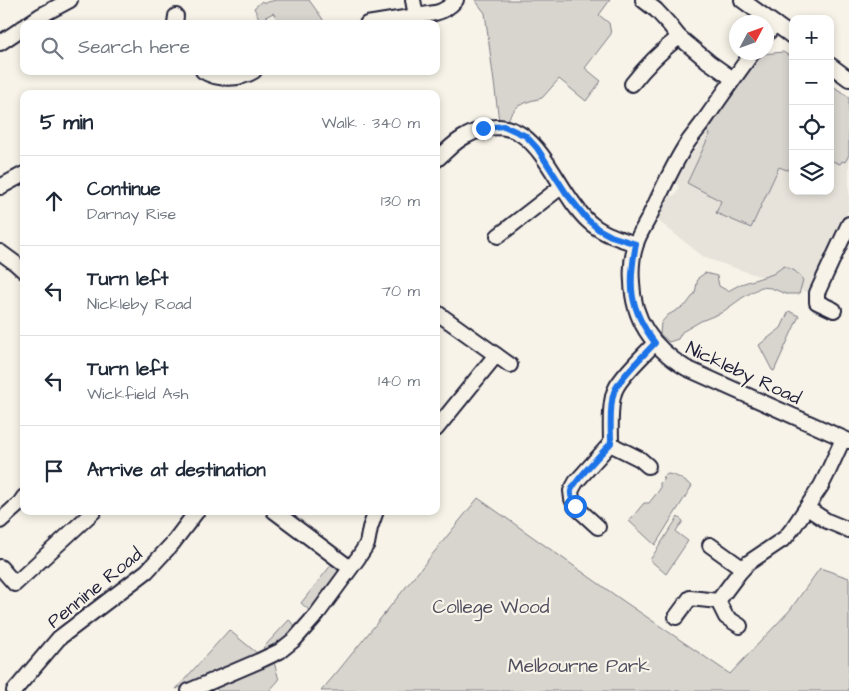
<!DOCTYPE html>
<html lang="en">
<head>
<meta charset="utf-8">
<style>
	:root { --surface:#fff; --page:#f2f2f3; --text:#1f2937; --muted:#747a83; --line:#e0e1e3 }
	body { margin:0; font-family:"Architects Daughter",sans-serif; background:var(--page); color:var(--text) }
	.controls { position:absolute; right:15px; top:15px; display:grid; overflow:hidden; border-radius:10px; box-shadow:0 2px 8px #0003 }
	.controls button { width:45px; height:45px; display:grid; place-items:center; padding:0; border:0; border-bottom:1px solid var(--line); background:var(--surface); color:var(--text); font:25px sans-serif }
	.compass { position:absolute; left:729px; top:15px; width:45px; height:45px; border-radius:50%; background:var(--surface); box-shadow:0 2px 8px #0003; rotate:49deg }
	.stop { position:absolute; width:15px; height:15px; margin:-11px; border:4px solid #1a73e8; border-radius:50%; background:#fff }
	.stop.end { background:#1a73e8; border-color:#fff; box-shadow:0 1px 5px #0008 }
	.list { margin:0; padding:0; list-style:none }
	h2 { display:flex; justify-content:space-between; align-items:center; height:65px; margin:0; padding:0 20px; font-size:21px }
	h2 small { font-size:16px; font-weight:400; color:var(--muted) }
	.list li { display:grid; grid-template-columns:32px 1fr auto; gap:15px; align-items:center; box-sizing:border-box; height:90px; padding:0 20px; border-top:1px solid var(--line) }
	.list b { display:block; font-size:19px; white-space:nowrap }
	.list p { margin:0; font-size:16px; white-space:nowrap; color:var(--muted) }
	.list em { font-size:16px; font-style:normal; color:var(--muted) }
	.icon { flex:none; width:28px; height:28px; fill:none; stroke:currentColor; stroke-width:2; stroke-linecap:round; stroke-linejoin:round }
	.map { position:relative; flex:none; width:849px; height:691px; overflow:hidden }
	.search { position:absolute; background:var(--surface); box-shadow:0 2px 8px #0003; left:20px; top:20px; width:420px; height:55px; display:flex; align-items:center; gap:12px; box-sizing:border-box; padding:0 18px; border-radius:10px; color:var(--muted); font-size:19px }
	.panel { position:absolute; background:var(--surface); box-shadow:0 2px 8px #0003; left:20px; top:90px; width:420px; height:425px; border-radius:10px }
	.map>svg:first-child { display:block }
	.built { fill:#e7e3db }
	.green { fill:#d8d5cf; stroke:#7d7c85 }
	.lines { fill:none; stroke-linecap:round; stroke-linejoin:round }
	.minor-casing { stroke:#22223b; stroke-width:18 }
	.minor { stroke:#f7f3e8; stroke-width:14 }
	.route { stroke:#1a73e8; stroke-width:6 }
	.labels { text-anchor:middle; stroke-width:4.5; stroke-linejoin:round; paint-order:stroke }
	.street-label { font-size:19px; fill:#22223b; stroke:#f7f3e8 }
	.park-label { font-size:19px; fill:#504f60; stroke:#f7f3e8 }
</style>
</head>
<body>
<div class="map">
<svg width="849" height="691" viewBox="0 0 849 691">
	<rect width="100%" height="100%" fill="#f7f3e8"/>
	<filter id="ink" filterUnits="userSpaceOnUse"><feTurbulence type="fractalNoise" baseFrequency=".02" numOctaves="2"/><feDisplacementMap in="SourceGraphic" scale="10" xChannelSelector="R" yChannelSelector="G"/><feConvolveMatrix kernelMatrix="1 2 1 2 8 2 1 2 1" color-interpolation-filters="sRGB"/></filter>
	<g filter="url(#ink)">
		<polygon class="built" points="783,52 793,58 793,191 830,191 830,84 849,97 849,209 810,293 705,258 657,220 669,196 675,195 679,188 676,181 692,154 762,54"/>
		<g class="green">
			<polygon points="276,0 309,0 322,18 324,22 318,24 281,24 273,13 260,20 254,8 262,1 264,3"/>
			<polygon points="475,0 610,0 599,15 609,23 611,34 585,68 601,81 586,101 559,79 542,98 530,101 518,106 511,114 507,122 499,121 485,13"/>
			<polygon points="783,52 793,58 793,170 789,169 787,170 779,167 751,228 716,213 721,201 687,183 710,134 707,131 762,54"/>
			<polygon points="830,84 849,97 849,155 845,162 842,161 840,164 830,160"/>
			<polygon points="784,266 795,271 803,280 799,294 786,294 771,288 761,287 742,298 721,313 701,321 682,332 678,339 669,342 660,334 661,323 668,315 686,305 695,293 698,278 705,273 717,276 719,286 728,291 741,284 773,274"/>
			<polygon points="789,311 799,316 774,371 772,370 759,345 781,328"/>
			<path d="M668,474c10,1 16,7 24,12l-37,59 -26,-24 15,-18h5l11,-14v-6l4,-4 -2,-2z"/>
			<polygon points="478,498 619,598 730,674 790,610 820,568 849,578 849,691 321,691 338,671"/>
			<polygon points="678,517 683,521 676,532 688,541 666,574 650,560"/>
			<polygon points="332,564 338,571 338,574 311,612 301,603"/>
			<polygon points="289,620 298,628 287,637 266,652 263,648"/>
			<polygon points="229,630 258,654 176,689"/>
			<polygon points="274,662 279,680 269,691 218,691 215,688"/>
		</g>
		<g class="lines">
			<g class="minor-casing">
				<g id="minor">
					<polyline points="413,0 416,16"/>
					<polyline points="643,0 656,10 668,23 679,37 709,62 733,79"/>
					<polyline points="742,0 793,37"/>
					<polyline points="28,24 40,16 70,0"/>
					<polyline points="175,24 176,16"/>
					<path d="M367,24l68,-11c9,-2 15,-6 21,-13"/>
					<polyline points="766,35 775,24"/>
					<polyline points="0,43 24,27"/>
					<path d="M753,52c-17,23 -33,46 -49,69 -5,7 -11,14 -16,21 -15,22 -25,47 -37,71 -4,10 -12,20 -15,31 -4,12 -5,26 -4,38 1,39 21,66 54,86l163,73"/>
					<polyline points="830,65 849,79"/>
					<path d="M203,71c14,9 37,9 51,0"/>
					<path d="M632,84c14,-18 29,-33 47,-47"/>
					<path d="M436,160c10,-8 19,-19 30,-24 69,-37 84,49 122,85 14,13 30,17 48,23"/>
					<polyline points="0,187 24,174"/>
					<polyline points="498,236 561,187"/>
					<polyline points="0,252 15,263 24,271"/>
					<polyline points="834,310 817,302 817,293 849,224"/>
					<polyline points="436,312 510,365"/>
					<polyline points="436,429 496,355"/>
					<polyline points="611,443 616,447 640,459 648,466"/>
					<polyline points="807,508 827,521 849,530"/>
					<polyline points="274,511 350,568"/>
					<polyline points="0,521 20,503 24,497"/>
					<path d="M598,527l-23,-21 -3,-7 -1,-8 5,-9 35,-39c0,-15 -2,-42 5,-55 7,-14 28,-33 39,-45"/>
					<polyline points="710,545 742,568"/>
					<polyline points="0,567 15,584 94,511"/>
					<polyline points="676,617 690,598 718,601"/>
					<polyline points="740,626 726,617 718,601 739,573 748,563 785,538 793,528 821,486 828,472 843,439"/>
					<polyline points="14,691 59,638 147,571 172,544 197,511"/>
					<polyline points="189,691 259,661 280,651 295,639 317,614 358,558 367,544 370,528 376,511"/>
				</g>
			</g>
			<use href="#minor" class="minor"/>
		</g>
	</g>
	<g class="lines" filter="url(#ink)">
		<path class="route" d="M483,128l21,-2 22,10 11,12 29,45 21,26 11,10 13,7 25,8c-8,42 -7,64 19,99 -11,12 -36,35 -41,49 -5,14 -3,36 -3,51 -8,9 -37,38 -40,48 -1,5 2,11 4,15"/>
	</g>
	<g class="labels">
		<g class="street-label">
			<text transform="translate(744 372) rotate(25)" y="7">Nickleby Road</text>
			<text transform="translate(94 587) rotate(-39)" y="7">Pennine Road</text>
		</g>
		<g class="park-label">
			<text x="491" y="613">College Wood</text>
			<text x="579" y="672">Melbourne Park</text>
		</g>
	</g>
</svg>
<div class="controls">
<button>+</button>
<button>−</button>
<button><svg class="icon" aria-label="locate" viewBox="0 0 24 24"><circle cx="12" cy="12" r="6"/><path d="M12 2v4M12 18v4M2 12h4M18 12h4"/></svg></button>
<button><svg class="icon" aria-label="layers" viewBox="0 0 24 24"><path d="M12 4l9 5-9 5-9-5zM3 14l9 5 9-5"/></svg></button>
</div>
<svg class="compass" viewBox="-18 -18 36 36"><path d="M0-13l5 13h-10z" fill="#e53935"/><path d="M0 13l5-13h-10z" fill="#747a83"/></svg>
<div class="stop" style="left:575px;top:506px"></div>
<div class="stop end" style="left:483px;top:128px"></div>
<div class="search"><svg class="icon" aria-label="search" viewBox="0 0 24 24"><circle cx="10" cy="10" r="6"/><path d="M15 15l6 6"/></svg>Search here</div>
<section class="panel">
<h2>5 min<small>Walk · 340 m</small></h2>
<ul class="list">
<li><svg class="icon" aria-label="ahead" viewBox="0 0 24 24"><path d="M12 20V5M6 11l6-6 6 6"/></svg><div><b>Continue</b><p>Darnay Rise</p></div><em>130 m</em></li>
<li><svg class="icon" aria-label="left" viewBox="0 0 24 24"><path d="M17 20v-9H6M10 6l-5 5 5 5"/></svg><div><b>Turn left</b><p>Nickleby Road</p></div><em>70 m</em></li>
<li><svg class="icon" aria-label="left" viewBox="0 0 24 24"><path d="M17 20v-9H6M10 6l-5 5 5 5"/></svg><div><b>Turn left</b><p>Wickfield Ash</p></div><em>140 m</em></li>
<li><svg class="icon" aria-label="arrive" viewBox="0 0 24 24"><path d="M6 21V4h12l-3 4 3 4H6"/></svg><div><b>Arrive at destination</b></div></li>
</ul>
</section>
</div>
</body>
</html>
